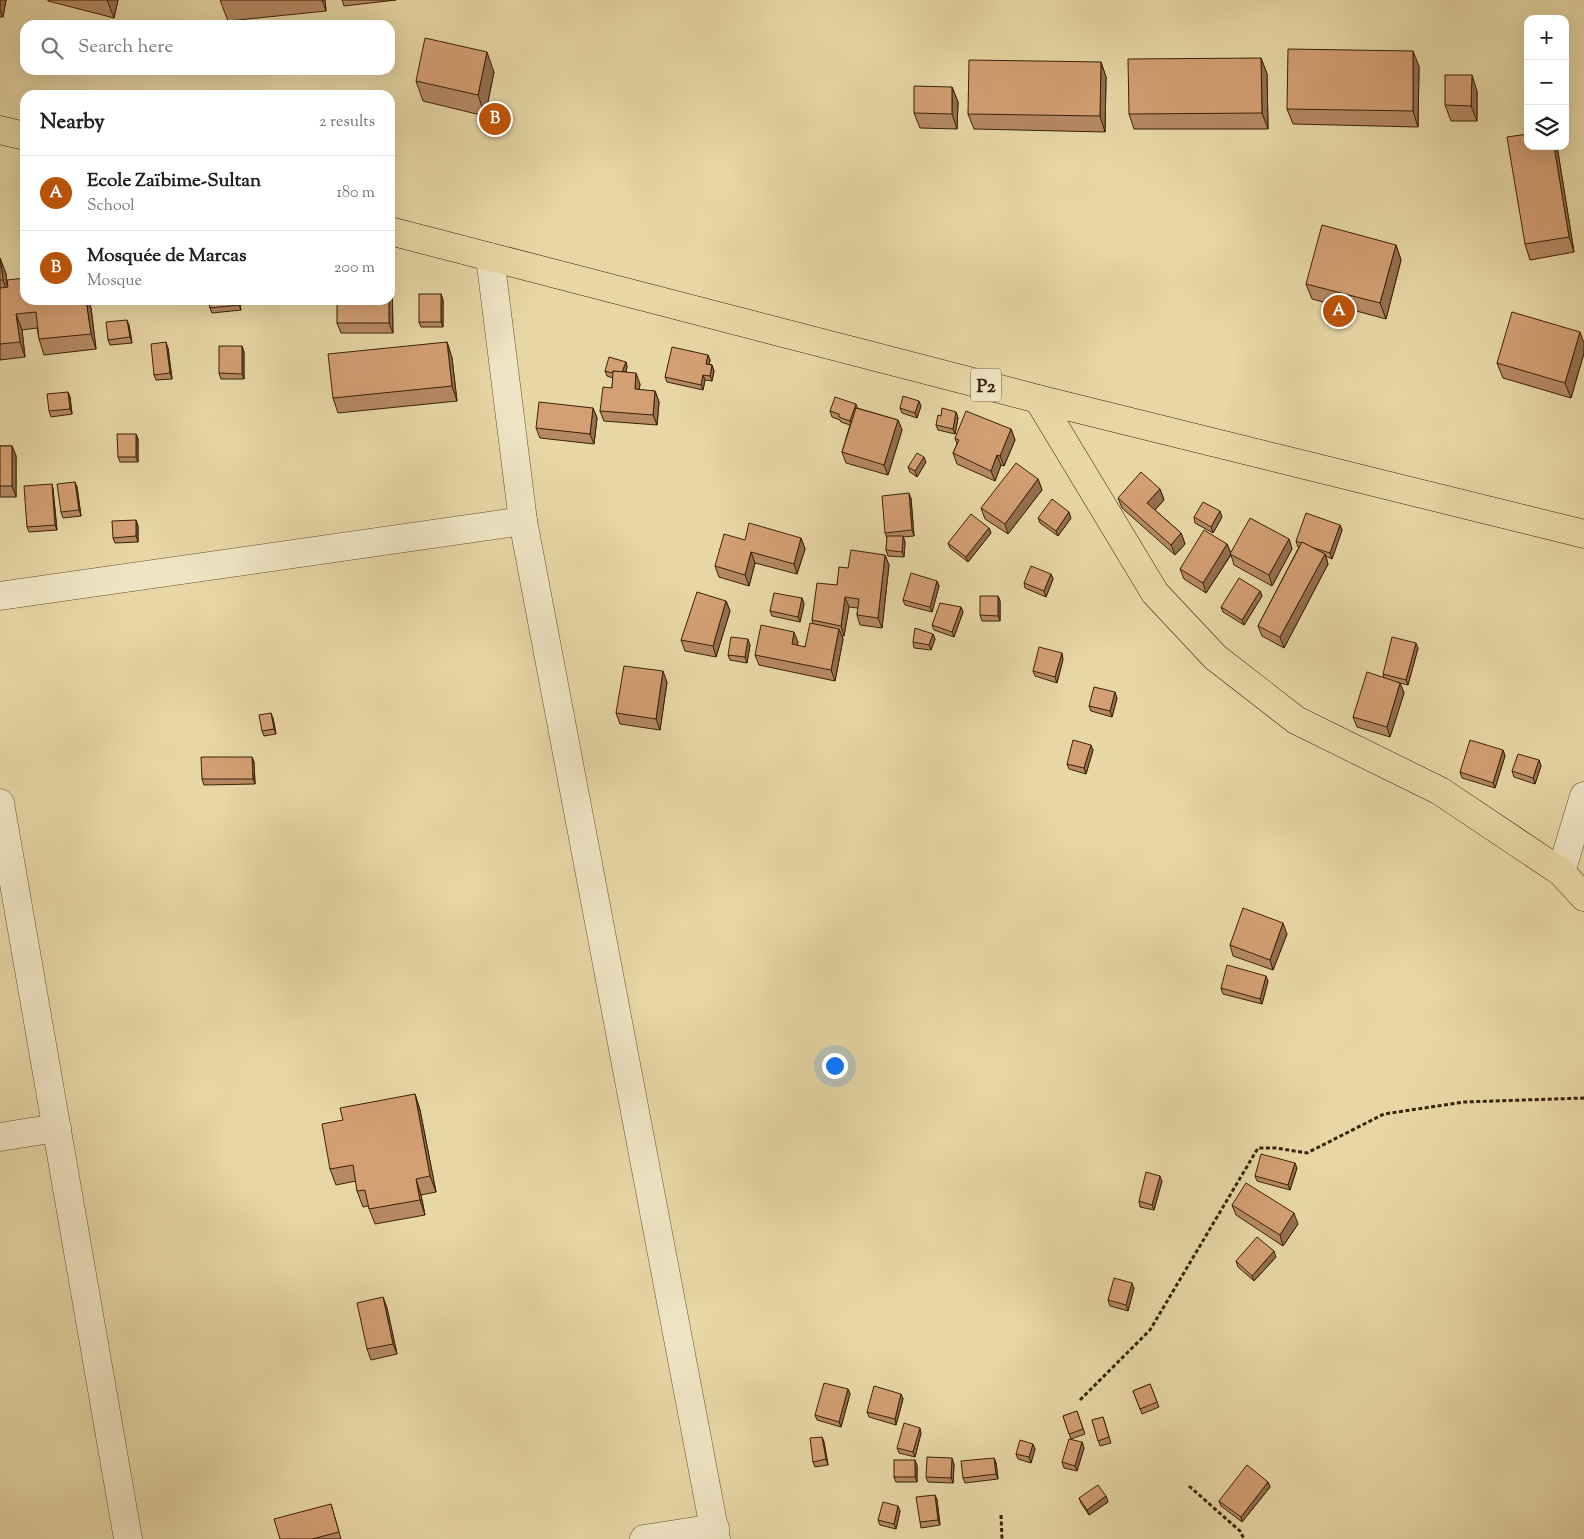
<!DOCTYPE html>
<html lang="en">
<head>
<meta charset="utf-8">
<style>
	:root { --surface:#fff; --page:#f2f2f2; --text:#202124; --muted:#757577; --line:#e0e0e0; --accent:#b45309 }
	body { margin:0; font-family:"Sorts Mill Goudy",serif; background:var(--page); color:var(--text) }
	.controls { position:absolute; right:15px; top:15px; display:grid; overflow:hidden; border-radius:10px; box-shadow:0 5px 20px #0002 }
	.controls button { width:45px; height:45px; display:grid; place-items:center; padding:0; border:0; border-bottom:1px solid var(--line); background:var(--surface); color:var(--text); font:25px sans-serif }
	.you { position:absolute; left:834px; top:1065px; width:18px; height:18px; margin:-12px; border:4px solid #fff; border-radius:50%; background:#1a73e8; box-shadow:0 0 0 8px #1a73e833 }
	.badge { display:grid; place-items:center; width:32px; height:32px; border-radius:50%; background:var(--accent); color:#fff; font-size:16px; font-weight:700 }
	.pin { position:absolute; translate:-50% -50%; border:2px solid #fff; box-shadow:0 1px 5px #0006 }
	.list { margin:0; padding:0; list-style:none }
	h2 { display:flex; justify-content:space-between; align-items:center; height:65px; margin:0; padding:0 20px; font-size:21px }
	h2 small { font-size:16px; font-weight:400; color:var(--muted) }
	.list li { display:grid; grid-template-columns:32px 1fr auto; gap:15px; align-items:center; box-sizing:border-box; height:75px; padding:0 20px; border-top:1px solid var(--line) }
	.list b { display:block; font-size:19px; white-space:nowrap }
	.list p { margin:0; font-size:16px; white-space:nowrap; color:var(--muted) }
	.list em { font-size:16px; font-style:normal; color:var(--muted) }
	.icon { flex:none; width:28px; height:28px; fill:none; stroke:currentColor; stroke-width:2; stroke-linecap:round; stroke-linejoin:round }
	.map { position:relative; flex:none; width:1584px; height:1539px; overflow:hidden }
	.search { position:absolute; background:var(--surface); box-shadow:0 5px 20px #0002; left:20px; top:20px; width:375px; height:55px; display:flex; align-items:center; gap:12px; box-sizing:border-box; padding:0 18px; border-radius:15px; color:var(--muted); font-size:19px }
	.panel { position:absolute; background:var(--surface); box-shadow:0 5px 20px #0002; left:20px; top:90px; width:375px; height:215px; border-radius:15px }
	.map>svg:first-child { display:block }
	.lines { fill:none; stroke-linecap:round; stroke-linejoin:round }
	.minor-casing { stroke:#664e2e; stroke-width:29 }
	.major-casing { stroke:#3b2107; stroke-width:29 }
	.path { stroke:#3b2107; stroke-width:3; stroke-dasharray:4 2.5; stroke-linecap:butt }
	.minor { stroke:#efe5c4; stroke-width:28 }
	.major { stroke:#e7d7a5; stroke-width:28 }
	.wall { fill:#b58963; stroke:#3b2107 }
	.shaded-wall { fill:#946f50; stroke:#3b2107 }
	.building { fill:#d39f73; stroke:#3b2107 }
	.labels { text-anchor:middle; stroke-width:4.5; stroke-linejoin:round; paint-order:stroke }
	.shield { fill:#efe5c4; stroke:#715c40; stroke-width:1 }
	.shield-label { font-size:19px; font-weight:bold; fill:#3b2107 }
</style>
</head>
<body>
<div class="map">
<svg width="1584" height="1539" viewBox="0 0 1584 1539">
	<rect width="100%" height="100%" fill="#e7d7a5"/>
	<filter id="stains"><feTurbulence type="fractalNoise" baseFrequency=".004" numOctaves="4"/><feColorMatrix values="0 0 0 0 .2 0 0 0 0 .09 0 0 0 0 .02 0 0 0 .5 -.17"/></filter>
	<radialGradient id="worn" r=".72"><stop offset=".6" stop-color="#630" stop-opacity="0"/><stop offset="1" stop-color="#630" stop-opacity=".3"/></radialGradient>
	<g class="lines">
		<g class="minor-casing">
			<g id="minor">
				<polyline points="490,257 523,521 716,1539"/>
				<polyline points="0,596 523,521"/>
				<polyline points="0,803 128,1539"/>
				<polyline points="1561,872 1584,796"/>
				<polyline points="0,1137 57,1128"/>
				<polyline points="644,1539 715,1528"/>
			</g>
		</g>
		<g class="major-casing">
			<g id="major">
				<polyline points="0,130 25,136"/>
				<polyline points="390,231 1038,399 1584,534"/>
				<polyline points="1038,399 1155,593 1215,657 1296,720 1440,791 1561,872 1584,897"/>
			</g>
		</g>
		<g class="path">
			<polyline points="1080,1400 1150,1330 1258,1148 1276,1148 1307,1153 1384,1114 1464,1102 1584,1098"/>
			<polyline points="1189,1486 1240,1531 1244,1539"/>
			<polyline points="1001,1515 1002,1539"/>
		</g>
		<use href="#minor" class="minor"/>
		<use href="#major" class="major"/>
	</g>
	<g class="wall">
		<polygon points="0,0 6,0 3,17 0,17"/>
		<polygon points="48,0 118,0 114,18 48,1"/>
		<polygon points="220,0 325,0 326,11 228,21"/>
		<polygon points="342,0 396,0 344,6"/>
		<polygon points="1261,58 1267,74 1268,129 1134,129 1129,114"/>
		<polygon points="1101,62 1106,77 1105,132 974,129 968,114"/>
		<polygon points="1419,66 1418,127 1293,124 1287,109"/>
		<polygon points="494,72 485,116 423,101 416,81"/>
		<polygon points="952,87 958,102 957,129 920,128 914,113"/>
		<polygon points="1477,91 1477,121 1451,121 1445,105"/>
		<polygon points="1557,146 1574,252 1530,260 1525,244"/>
		<polygon points="1396,245 1401,260 1386,319 1312,299 1306,284"/>
		<polygon points="0,258 6,274 7,287 25,300 88,300 91,308 96,349 44,355 39,339 37,328 22,330 25,357 0,360"/>
		<polygon points="390,269 392,276 393,333 341,333 337,323 390,300"/>
		<polygon points="441,294 443,300 443,327 421,327 419,322"/>
		<polygon points="209,300 239,300 241,310 212,313 210,308"/>
		<polygon points="129,325 132,343 110,345 108,340"/>
		<polygon points="447,342 452,358 457,401 338,413 333,398"/>
		<polygon points="1584,343 1584,353 1571,398 1503,378 1497,363"/>
		<polygon points="242,346 244,352 244,379 221,379 219,373"/>
		<polygon points="168,348 172,379 156,380 154,375"/>
		<polygon points="708,355 710,360 709,364 712,365 714,371 712,381 705,380 703,390 667,382 665,377"/>
		<polygon points="626,362 627,367 626,372 640,384 639,390 655,391 659,402 657,425 604,421 600,411 612,388 613,378 607,376 605,371"/>
		<polygon points="68,392 70,397 72,414 51,417 49,411"/>
		<polygon points="921,406 917,418 902,413 900,408"/>
		<polygon points="593,408 597,418 594,444 540,438 536,428"/>
		<polygon points="857,408 898,420 902,430 888,475 846,463 842,452 850,425 841,422 840,420 832,417 830,411"/>
		<polygon points="956,412 958,418 955,434 938,430 936,425 941,416"/>
		<polygon points="1011,429 1015,440 1004,466 1001,465 995,481 957,464 953,453 957,444 955,438"/>
		<polygon points="136,434 138,439 138,462 120,462 118,457"/>
		<polygon points="0,446 12,446 16,456 16,497 0,497"/>
		<polygon points="926,462 917,477 910,472 908,467"/>
		<polygon points="1038,479 1042,490 1008,534 985,519 981,508"/>
		<polygon points="75,482 77,487 81,516 63,518 61,512"/>
		<polygon points="52,484 53,489 57,530 29,532 27,527"/>
		<polygon points="1160,489 1164,500 1155,510 1181,533 1185,544 1175,555 1122,508 1118,498"/>
		<polygon points="911,498 914,536 903,537 905,542 904,557 888,556 886,550 887,538 885,533"/>
		<polygon points="1194,517 1222,517 1213,533 1195,523"/>
		<polygon points="1038,518 1071,518 1058,536 1040,523"/>
		<polygon points="136,520 138,526 138,542 115,543 113,538"/>
		<polygon points="1340,525 1342,530 1332,559 1326,556 1328,564 1284,648 1262,636 1258,626 1299,547 1298,547 1296,541"/>
		<polygon points="989,528 991,533 968,562 950,548 948,543"/>
		<polygon points="801,538 805,549 797,574 755,563 749,586 719,577 715,566 745,540"/>
		<polygon points="1289,539 1292,549 1272,586 1234,565 1231,555 1206,593 1184,579 1180,569 1227,544 1231,553"/>
		<polygon points="885,555 889,565 882,628 860,625 857,615 858,608 849,607 844,636 842,636 843,639 835,681 759,665 755,655 798,642 797,646 805,647 813,623 812,620 848,568"/>
		<polygon points="1051,574 1053,579 1046,597 1025,588 1024,583"/>
		<polygon points="937,581 939,586 932,612 905,605 903,600"/>
		<polygon points="1260,591 1262,596 1244,625 1223,612 1221,607"/>
		<polygon points="998,596 1000,601 1000,621 982,621 980,615"/>
		<polygon points="802,598 804,604 800,622 772,616 770,611"/>
		<polygon points="726,601 730,611 716,657 685,651 681,640"/>
		<polygon points="961,607 963,612 954,637 934,630 932,625"/>
		<polygon points="933,634 935,639 931,650 914,648 913,642"/>
		<polygon points="750,645 747,663 730,660 728,655"/>
		<polygon points="1418,648 1408,685 1400,683 1404,693 1390,737 1357,727 1353,717 1384,678 1383,674"/>
		<polygon points="1063,659 1057,683 1035,676 1033,671"/>
		<polygon points="667,682 660,730 620,724 616,713"/>
		<polygon points="1117,698 1112,717 1091,711 1089,706"/>
		<polygon points="273,718 276,734 264,736 262,731"/>
		<polygon points="1093,750 1086,774 1069,769 1067,764"/>
		<polygon points="1503,750 1505,756 1495,788 1462,778 1460,772"/>
		<polygon points="252,757 254,762 255,784 204,785 202,779"/>
		<polygon points="1539,760 1541,766 1535,784 1514,777 1512,771"/>
		<polygon points="1287,934 1273,970 1233,956 1230,945"/>
		<polygon points="1268,981 1262,1004 1223,994 1221,988"/>
		<polygon points="415,1094 420,1110 436,1192 421,1195 425,1215 375,1224 368,1206 363,1207 357,1191 356,1181 336,1185 330,1169 343,1120"/>
		<polygon points="1297,1168 1290,1190 1257,1181 1255,1176"/>
		<polygon points="1162,1181 1154,1210 1140,1207 1139,1201"/>
		<polygon points="1232,1205 1298,1224 1283,1246 1236,1215"/>
		<polygon points="1276,1257 1254,1281 1238,1267 1236,1261"/>
		<polygon points="1134,1288 1128,1311 1110,1306 1108,1300"/>
		<polygon points="383,1297 387,1308 397,1354 371,1360 367,1349"/>
		<polygon points="1150,1384 1159,1407 1142,1414 1133,1391"/>
		<polygon points="848,1389 850,1394 841,1427 817,1420 815,1415"/>
		<polygon points="901,1394 903,1399 896,1425 869,1417 867,1412"/>
		<polygon points="1077,1411 1085,1434 1071,1439 1063,1416"/>
		<polygon points="1103,1417 1111,1443 1100,1446 1092,1420"/>
		<polygon points="921,1433 915,1457 899,1453 897,1448"/>
		<polygon points="822,1437 824,1442 828,1465 815,1467 813,1462"/>
		<polygon points="1082,1442 1084,1448 1077,1471 1064,1468 1062,1462"/>
		<polygon points="1035,1449 1031,1463 1018,1459 1016,1454"/>
		<polygon points="994,1458 996,1463 998,1479 965,1483 963,1478"/>
		<polygon points="954,1464 953,1483 928,1482 926,1477"/>
		<polygon points="917,1465 917,1482 896,1482 894,1477"/>
		<polygon points="1268,1482 1270,1487 1242,1522 1221,1506 1219,1501"/>
		<polygon points="935,1495 937,1500 940,1525 921,1528 920,1522"/>
		<polygon points="1106,1496 1108,1502 1089,1515 1081,1503 1079,1498"/>
		<polygon points="331,1504 341,1539 280,1539"/>
		<polygon points="900,1511 896,1529 880,1525 878,1520"/>
	</g>
	<g class="shaded-wall">
		<polygon points="0,0 6,0 3,17 0,10"/>
		<polygon points="107,0 118,0 114,18"/>
		<polygon points="322,0 325,0 326,11"/>
		<polygon points="1413,51 1419,66 1418,127 1413,111"/>
		<polygon points="487,52 494,72 485,116 478,95"/>
		<polygon points="1261,58 1267,74 1268,129 1262,113"/>
		<polygon points="1101,62 1106,77 1105,132 1100,116"/>
		<polygon points="1472,75 1477,91 1477,121 1471,106"/>
		<polygon points="952,87 958,102 957,129 952,114"/>
		<polygon points="1554,146 1557,146 1574,252 1569,237"/>
		<polygon points="1396,245 1401,260 1386,319 1380,303"/>
		<polygon points="0,258 6,274 8,295 3,280"/>
		<polygon points="390,269 392,276 393,333 389,323 389,300 390,300"/>
		<polygon points="441,294 443,300 443,327 441,322"/>
		<polygon points="86,300 88,300 91,308 96,349 91,334"/>
		<polygon points="238,300 239,300 241,310 239,305"/>
		<polygon points="16,314 22,330 25,357 20,342"/>
		<polygon points="127,320 129,325 132,343 130,337"/>
		<polygon points="1580,332 1584,343 1584,353 1571,398 1565,383"/>
		<polygon points="166,342 168,348 172,379 170,373"/>
		<polygon points="447,342 452,358 457,401 452,386"/>
		<polygon points="242,346 244,352 244,379 242,374"/>
		<polygon points="708,355 710,360 708,369 706,364"/>
		<polygon points="626,362 627,367 623,381 621,375"/>
		<polygon points="712,365 714,371 712,381 710,376"/>
		<polygon points="636,373 640,384 638,400 635,389"/>
		<polygon points="703,375 705,380 703,390 701,385"/>
		<polygon points="655,391 659,402 657,425 653,415"/>
		<polygon points="68,392 70,397 72,414 70,409"/>
		<polygon points="919,401 921,406 917,418 915,413"/>
		<polygon points="856,404 858,409 852,426 850,421"/>
		<polygon points="593,408 597,418 594,444 590,434"/>
		<polygon points="956,412 958,418 955,434 953,429"/>
		<polygon points="898,420 902,430 888,475 884,465"/>
		<polygon points="1011,429 1015,440 1004,466 1000,456"/>
		<polygon points="136,434 138,439 138,462 136,457"/>
		<polygon points="12,446 16,456 16,497 12,486"/>
		<polygon points="997,455 1001,465 995,481 991,471"/>
		<polygon points="924,457 926,462 917,477 915,471"/>
		<polygon points="1038,479 1042,490 1008,534 1005,524"/>
		<polygon points="75,482 77,487 81,516 79,510"/>
		<polygon points="52,484 53,489 57,530 55,525"/>
		<polygon points="1160,489 1164,500 1151,514 1147,503"/>
		<polygon points="909,493 911,498 914,536 912,530"/>
		<polygon points="1220,511 1222,517 1213,533 1211,527"/>
		<polygon points="1069,512 1071,518 1058,536 1056,531"/>
		<polygon points="136,520 138,526 138,542 136,536"/>
		<polygon points="1340,525 1342,530 1332,559 1330,553"/>
		<polygon points="989,528 991,533 968,562 966,557"/>
		<polygon points="1181,533 1185,544 1175,555 1171,545"/>
		<polygon points="903,536 905,542 904,557 902,552"/>
		<polygon points="801,538 805,549 797,574 794,564"/>
		<polygon points="1289,539 1292,549 1272,586 1269,575"/>
		<polygon points="1227,544 1231,554 1206,593 1203,583"/>
		<polygon points="751,552 755,563 749,586 745,575"/>
		<polygon points="1325,554 1328,564 1284,648 1280,637"/>
		<polygon points="885,555 889,565 882,628 878,618"/>
		<polygon points="1051,574 1053,579 1046,597 1044,591"/>
		<polygon points="937,581 939,586 932,612 930,607"/>
		<polygon points="1260,591 1262,596 1244,625 1242,620"/>
		<polygon points="998,596 1000,601 1000,621 998,616"/>
		<polygon points="845,597 849,607 844,636 841,626"/>
		<polygon points="802,598 804,604 800,622 798,617"/>
		<polygon points="726,601 730,611 716,657 713,646"/>
		<polygon points="961,607 963,612 954,637 952,632"/>
		<polygon points="839,629 843,639 835,681 831,670"/>
		<polygon points="794,632 798,642 796,655 792,644"/>
		<polygon points="933,634 935,639 931,650 929,645"/>
		<polygon points="748,639 750,645 747,663 745,657"/>
		<polygon points="1416,643 1418,648 1408,685 1406,680"/>
		<polygon points="1062,653 1063,659 1057,683 1055,677"/>
		<polygon points="663,671 667,682 660,730 656,719"/>
		<polygon points="1400,683 1404,693 1390,737 1387,727"/>
		<polygon points="1115,692 1117,698 1112,717 1110,711"/>
		<polygon points="271,713 273,718 276,734 274,729"/>
		<polygon points="1091,745 1093,750 1086,774 1084,768"/>
		<polygon points="1503,750 1505,756 1495,788 1493,783"/>
		<polygon points="252,757 254,762 255,784 253,779"/>
		<polygon points="1539,760 1541,766 1535,784 1533,778"/>
		<polygon points="1283,923 1287,934 1273,970 1270,960"/>
		<polygon points="1266,976 1268,981 1262,1004 1260,999"/>
		<polygon points="415,1094 420,1110 436,1192 430,1176"/>
		<polygon points="1295,1163 1297,1168 1290,1190 1288,1185"/>
		<polygon points="1160,1176 1162,1181 1154,1210 1152,1205"/>
		<polygon points="416,1179 421,1195 425,1215 420,1200"/>
		<polygon points="1294,1213 1298,1224 1283,1246 1280,1235"/>
		<polygon points="1274,1251 1276,1257 1254,1281 1252,1276"/>
		<polygon points="1132,1283 1134,1288 1128,1311 1126,1305"/>
		<polygon points="383,1297 387,1308 397,1354 393,1344"/>
		<polygon points="848,1389 850,1394 841,1427 839,1422"/>
		<polygon points="901,1394 903,1399 896,1425 895,1419"/>
		<polygon points="920,1428 921,1433 915,1457 913,1452"/>
		<polygon points="822,1437 824,1442 828,1465 826,1459"/>
		<polygon points="1082,1442 1084,1448 1077,1471 1075,1466"/>
		<polygon points="1033,1444 1035,1449 1031,1463 1029,1457"/>
		<polygon points="952,1458 954,1464 953,1483 951,1478"/>
		<polygon points="994,1458 996,1463 998,1479 996,1474"/>
		<polygon points="915,1460 917,1465 917,1482 915,1477"/>
		<polygon points="1268,1482 1270,1487 1242,1522 1241,1517"/>
		<polygon points="935,1495 937,1500 940,1525 938,1520"/>
		<polygon points="1106,1496 1108,1502 1089,1515 1087,1510"/>
		<polygon points="898,1506 900,1511 896,1529 894,1524"/>
	</g>
	<g class="building">
		<polygon points="425,38 487,52 478,95 416,81"/>
		<polygon points="1288,49 1413,51 1413,111 1287,109"/>
		<polygon points="1261,58 1262,113 1129,114 1128,59"/>
		<polygon points="969,60 1101,62 1100,116 968,114"/>
		<polygon points="1445,75 1472,75 1471,106 1445,105"/>
		<polygon points="914,86 952,87 952,114 914,113"/>
		<polygon points="1528,134 1528,146 1554,146 1569,237 1525,244 1507,137"/>
		<polygon points="1322,225 1396,245 1380,303 1306,284"/>
		<polygon points="0,258 3,280 0,280"/>
		<polygon points="25,278 25,300 86,300 91,334 39,339 36,312 16,314 20,342 0,344 0,288 8,287 7,280"/>
		<rect x="419" y="294" width="22" height="28"/>
		<polygon points="209,300 238,300 239,305 210,308"/>
		<rect x="337" y="300" width="52" height="23"/>
		<polygon points="1512,312 1580,332 1565,383 1497,363"/>
		<polygon points="127,320 130,337 108,340 106,322"/>
		<polygon points="166,342 170,373 154,375 151,344"/>
		<polygon points="447,342 452,386 333,398 328,354"/>
		<polygon points="219,346 242,346 242,374 219,373"/>
		<polygon points="672,347 708,355 706,364 712,365 710,376 703,375 701,385 665,377"/>
		<polygon points="609,357 626,362 622,372 613,371 613,373 605,371"/>
		<polygon points="613,371 636,373 635,389 655,391 653,415 600,411 603,387 612,388"/>
		<polygon points="68,392 70,409 49,411 47,394"/>
		<polygon points="903,396 919,401 915,413 900,408"/>
		<polygon points="835,397 856,404 850,421 839,417 839,414 830,411"/>
		<polygon points="539,402 593,408 590,434 536,428"/>
		<polygon points="856,408 898,420 884,465 842,452"/>
		<polygon points="942,408 956,412 953,429 936,425 938,415 941,416"/>
		<polygon points="966,411 1011,429 1000,456 997,455 991,471 953,453 959,440 955,438"/>
		<polygon points="117,434 136,434 136,457 118,457"/>
		<rect x="0" y="446" width="12" height="40"/>
		<polygon points="917,453 924,457 915,471 908,467"/>
		<polygon points="1016,463 1038,479 1005,524 981,508"/>
		<polygon points="1141,472 1160,489 1147,503 1181,533 1171,545 1118,498"/>
		<polygon points="75,482 79,510 61,512 57,484"/>
		<polygon points="52,484 55,525 27,527 24,486"/>
		<polygon points="909,493 912,530 885,533 882,496"/>
		<polygon points="1052,499 1069,512 1056,531 1038,518"/>
		<polygon points="1203,502 1220,511 1211,527 1194,517"/>
		<polygon points="1306,513 1340,525 1330,553 1311,547 1302,542 1301,543 1296,541"/>
		<polygon points="971,514 989,528 966,557 948,543"/>
		<polygon points="1250,518 1289,539 1269,575 1230,554"/>
		<polygon points="136,520 136,536 113,538 112,521"/>
		<polygon points="749,523 801,538 794,564 751,552 745,575 715,566 724,534 745,540"/>
		<polygon points="1204,530 1227,544 1203,583 1180,569"/>
		<polygon points="887,536 903,536 902,552 886,550"/>
		<polygon points="1302,542 1325,554 1280,637 1258,626"/>
		<polygon points="851,550 885,555 878,618 857,615 859,599 845,597 841,626 812,620 817,583 837,585 839,567 848,568"/>
		<polygon points="1031,566 1051,574 1044,591 1024,583"/>
		<polygon points="911,573 937,581 930,607 903,600"/>
		<polygon points="1239,578 1260,591 1242,620 1221,607"/>
		<polygon points="697,592 726,601 713,646 681,640"/>
		<polygon points="774,593 802,598 798,617 770,611"/>
		<polygon points="980,596 998,596 998,616 980,615"/>
		<polygon points="940,603 961,607 952,632 932,625"/>
		<polygon points="810,623 839,629 831,670 755,655 761,625 794,632 792,644 805,647"/>
		<polygon points="915,628 933,634 929,645 913,642"/>
		<polygon points="731,637 748,639 745,657 728,655"/>
		<polygon points="1392,637 1416,643 1406,680 1383,674"/>
		<polygon points="1039,647 1062,653 1055,677 1033,671"/>
		<polygon points="624,666 663,671 656,719 616,713"/>
		<polygon points="1367,672 1400,683 1387,727 1353,717"/>
		<polygon points="1094,687 1115,692 1110,711 1089,706"/>
		<polygon points="271,713 274,729 262,731 259,715"/>
		<polygon points="1073,740 1091,745 1084,768 1067,764"/>
		<polygon points="1470,740 1503,750 1493,783 1460,772"/>
		<polygon points="1518,754 1539,760 1533,778 1512,771"/>
		<polygon points="201,757 252,757 253,779 202,779"/>
		<polygon points="1243,908 1283,923 1270,960 1230,945"/>
		<polygon points="1227,965 1266,976 1260,999 1221,988"/>
		<polygon points="415,1094 430,1176 416,1179 420,1200 369,1209 365,1190 357,1191 353,1165 330,1169 322,1124 343,1120 340,1108"/>
		<polygon points="1261,1154 1295,1163 1288,1185 1255,1176"/>
		<polygon points="1146,1172 1160,1176 1152,1205 1139,1201"/>
		<polygon points="1246,1183 1294,1213 1280,1235 1232,1205"/>
		<polygon points="1257,1237 1274,1251 1252,1276 1236,1261"/>
		<polygon points="1114,1278 1132,1283 1126,1305 1108,1300"/>
		<polygon points="383,1297 393,1344 367,1349 357,1303"/>
		<polygon points="824,1383 848,1389 839,1422 815,1415"/>
		<polygon points="1150,1384 1157,1402 1140,1409 1133,1391"/>
		<polygon points="874,1386 901,1394 895,1419 867,1412"/>
		<polygon points="1077,1411 1083,1429 1069,1434 1063,1416"/>
		<polygon points="1103,1417 1109,1437 1098,1441 1092,1420"/>
		<polygon points="904,1423 920,1428 913,1452 897,1448"/>
		<polygon points="822,1437 826,1459 813,1462 810,1438"/>
		<polygon points="1069,1439 1082,1442 1075,1466 1062,1462"/>
		<polygon points="1020,1440 1033,1444 1029,1457 1016,1454"/>
		<polygon points="927,1457 952,1458 951,1478 926,1477"/>
		<polygon points="994,1458 996,1474 963,1478 961,1461"/>
		<rect x="894" y="1460" width="21" height="17"/>
		<polygon points="1247,1465 1268,1482 1241,1517 1219,1501"/>
		<polygon points="1098,1485 1106,1496 1087,1510 1079,1498"/>
		<polygon points="935,1495 938,1520 920,1522 916,1497"/>
		<polygon points="883,1502 898,1506 894,1524 878,1520"/>
		<polygon points="331,1504 339,1532 312,1539 280,1539 274,1519"/>
	</g>
	<g class="labels">
		<rect class="shield" x="971" y="368.5" width="30" height="33" rx="4"/>
		<g class="shield-label">
			<text x="986" y="392">P2</text>
		</g>
	</g>
	<rect width="100%" height="100%" filter="url(#stains)"/>
	<rect width="100%" height="100%" fill="url(#worn)"/>
</svg>
<div class="controls">
<button>+</button>
<button>−</button>
<button><svg class="icon" aria-label="layers" viewBox="0 0 24 24"><path d="M12 4l9 5-9 5-9-5zM3 14l9 5 9-5"/></svg></button>
</div>
<div class="you"></div>
<div class="pin badge" style="left:1339px;top:311px">A</div>
<div class="pin badge" style="left:495px;top:119px">B</div>
<div class="search"><svg class="icon" aria-label="search" viewBox="0 0 24 24"><circle cx="10" cy="10" r="6"/><path d="M15 15l6 6"/></svg>Search here</div>
<section class="panel">
<h2>Nearby<small>2 results</small></h2>
<ul class="list">
<li><span class="badge">A</span><div><b>Ecole Zaïbime-Sultan</b><p>School</p></div><em>180 m</em></li>
<li><span class="badge">B</span><div><b>Mosquée de Marcas</b><p>Mosque</p></div><em>200 m</em></li>
</ul>
</section>
</div>
</body>
</html>
